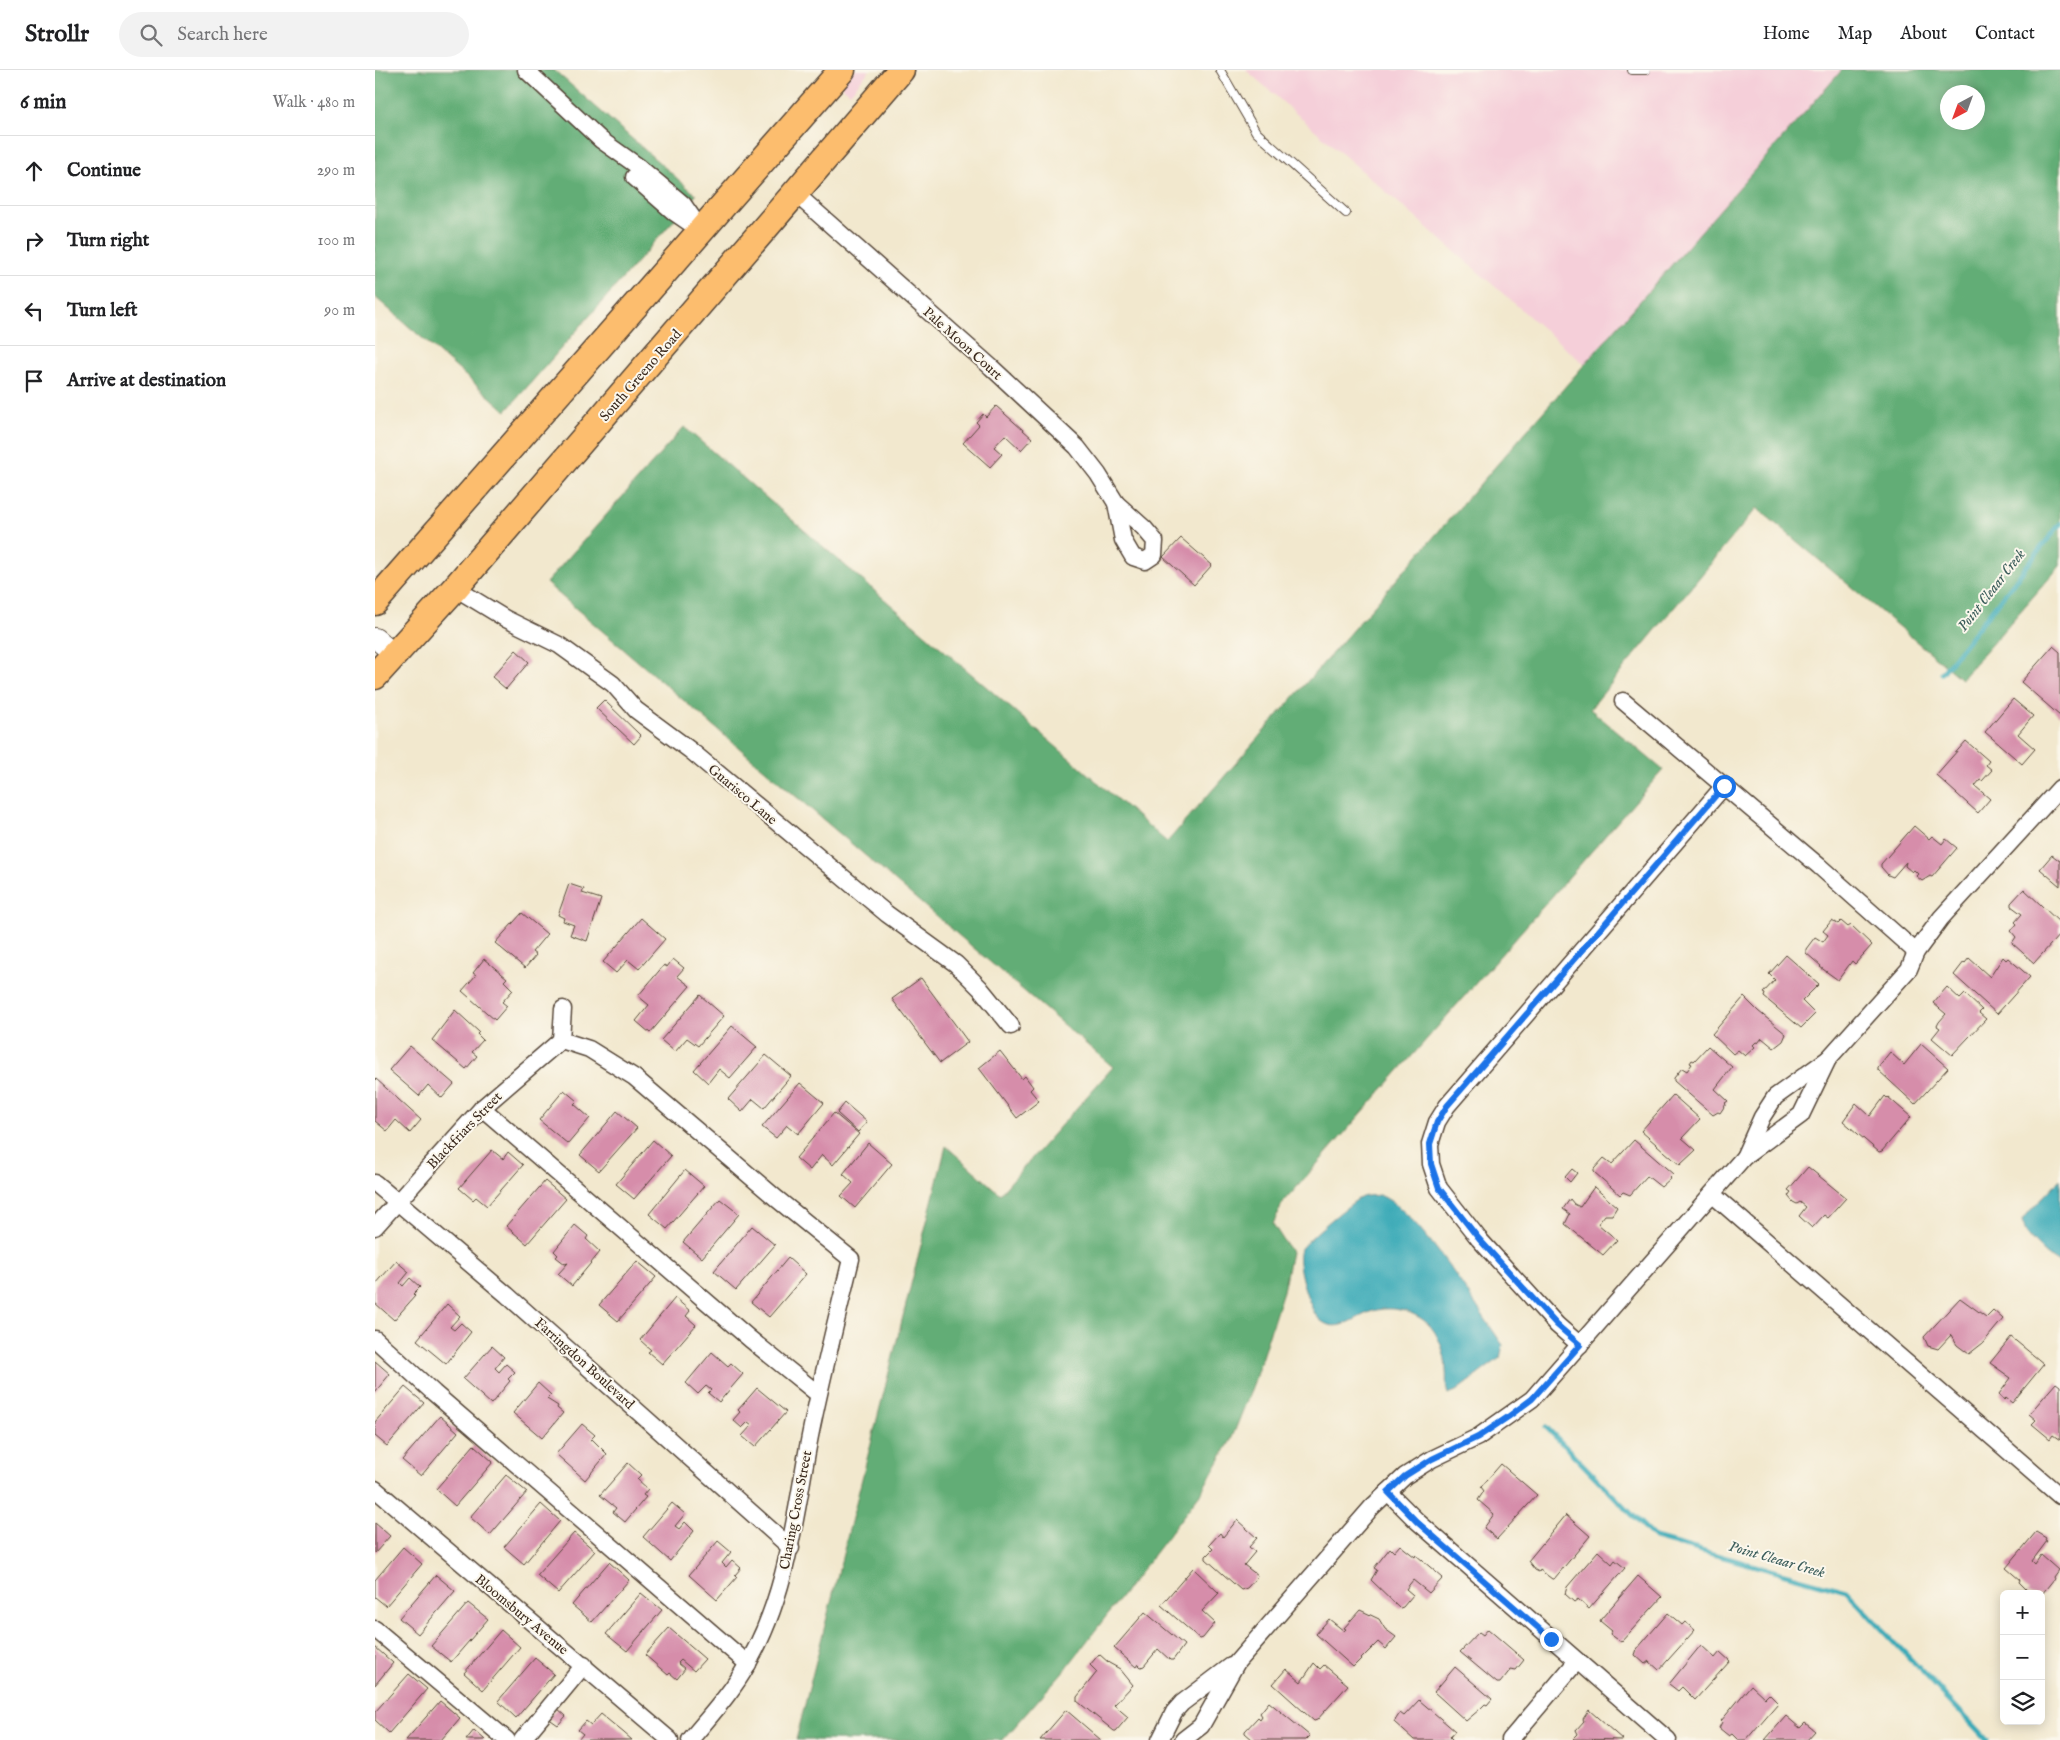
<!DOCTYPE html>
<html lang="en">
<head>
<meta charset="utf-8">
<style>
	:root { --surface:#fff; --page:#f2f2f2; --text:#202124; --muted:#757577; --line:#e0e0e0 }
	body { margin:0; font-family:"IM FELL English",serif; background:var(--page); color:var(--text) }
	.controls { position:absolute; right:15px; bottom:15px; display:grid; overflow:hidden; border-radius:8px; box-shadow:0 2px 12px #0003 }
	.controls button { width:45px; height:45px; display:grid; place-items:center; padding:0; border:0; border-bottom:1px solid var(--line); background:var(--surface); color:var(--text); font:25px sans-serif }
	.compass { position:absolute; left:1565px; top:15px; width:45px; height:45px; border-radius:50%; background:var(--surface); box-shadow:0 2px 12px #0003; rotate:221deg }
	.stop { position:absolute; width:15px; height:15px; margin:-11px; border:4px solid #1a73e8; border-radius:50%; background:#fff }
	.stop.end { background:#1a73e8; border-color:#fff; box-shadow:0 1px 5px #0008 }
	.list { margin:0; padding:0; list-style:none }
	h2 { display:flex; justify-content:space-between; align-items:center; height:65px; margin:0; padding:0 20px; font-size:21px }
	h2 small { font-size:16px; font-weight:400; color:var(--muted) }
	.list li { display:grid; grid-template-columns:32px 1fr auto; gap:15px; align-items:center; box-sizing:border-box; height:70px; padding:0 20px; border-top:1px solid var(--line) }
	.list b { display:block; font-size:19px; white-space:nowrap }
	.list em { font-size:16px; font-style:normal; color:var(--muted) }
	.icon { flex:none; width:28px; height:28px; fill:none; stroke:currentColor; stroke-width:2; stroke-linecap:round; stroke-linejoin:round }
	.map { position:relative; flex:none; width:1685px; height:1670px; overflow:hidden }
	header { display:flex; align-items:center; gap:30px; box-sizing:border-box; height:70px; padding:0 25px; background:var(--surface); border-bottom:1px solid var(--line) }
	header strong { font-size:24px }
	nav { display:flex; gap:28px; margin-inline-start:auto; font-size:18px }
	.search { width:350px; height:45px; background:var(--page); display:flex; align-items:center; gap:12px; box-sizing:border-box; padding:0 18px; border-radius:28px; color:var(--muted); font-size:19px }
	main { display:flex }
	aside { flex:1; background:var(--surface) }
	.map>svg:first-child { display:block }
	.built { fill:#f5cfd9 }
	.forest { fill:#62ad76; stroke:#4e6c4a; fill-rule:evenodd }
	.water { fill:#3aaab7; stroke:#3a6a6a }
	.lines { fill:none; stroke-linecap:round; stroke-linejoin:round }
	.stream { stroke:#3aaab7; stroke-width:5 }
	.building { fill:#d68daa }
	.service-casing { stroke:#564638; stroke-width:10 }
	.minor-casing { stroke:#564638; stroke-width:19 }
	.tertiary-casing { stroke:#564638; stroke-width:22 }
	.primary-casing { stroke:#564638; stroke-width:29 }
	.service { stroke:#fff; stroke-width:8 }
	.minor { stroke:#fff; stroke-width:16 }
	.tertiary { stroke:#fff; stroke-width:20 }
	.primary { stroke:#fcbd6e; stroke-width:26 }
	.route { stroke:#1a73e8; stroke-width:6 }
	.labels { text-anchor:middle; stroke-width:4; stroke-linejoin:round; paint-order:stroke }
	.street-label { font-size:14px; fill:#3b2a1e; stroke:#fbf7ec }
	.water-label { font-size:15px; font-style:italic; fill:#3b5d5b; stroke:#fbf7ec }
</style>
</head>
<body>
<header>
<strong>Strollr</strong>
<div class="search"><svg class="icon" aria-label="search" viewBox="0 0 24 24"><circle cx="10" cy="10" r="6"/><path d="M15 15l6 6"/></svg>Search here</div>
<nav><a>Home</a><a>Map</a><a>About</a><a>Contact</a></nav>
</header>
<main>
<aside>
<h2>6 min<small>Walk · 480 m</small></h2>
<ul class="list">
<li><svg class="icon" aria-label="ahead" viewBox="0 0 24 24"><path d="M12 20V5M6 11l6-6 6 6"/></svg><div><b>Continue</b></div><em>290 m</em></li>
<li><svg class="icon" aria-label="right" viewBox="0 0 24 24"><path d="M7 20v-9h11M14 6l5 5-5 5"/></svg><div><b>Turn right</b></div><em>100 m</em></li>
<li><svg class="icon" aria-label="left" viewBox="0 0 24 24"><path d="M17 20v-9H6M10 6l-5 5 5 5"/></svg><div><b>Turn left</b></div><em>90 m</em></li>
<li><svg class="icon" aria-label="arrive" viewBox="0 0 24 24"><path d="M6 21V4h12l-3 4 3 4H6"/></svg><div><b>Arrive at destination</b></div></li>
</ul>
</aside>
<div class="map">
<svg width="1685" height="1670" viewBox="0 0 1685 1670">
	<rect width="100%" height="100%" fill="#fbf7ec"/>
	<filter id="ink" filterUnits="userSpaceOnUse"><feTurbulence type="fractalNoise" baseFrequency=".02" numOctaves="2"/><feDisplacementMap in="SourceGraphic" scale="10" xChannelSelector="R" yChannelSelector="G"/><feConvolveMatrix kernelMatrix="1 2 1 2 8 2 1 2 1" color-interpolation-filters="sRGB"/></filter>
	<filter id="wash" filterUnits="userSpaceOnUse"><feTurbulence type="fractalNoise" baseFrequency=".0096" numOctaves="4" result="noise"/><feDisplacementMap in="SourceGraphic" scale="20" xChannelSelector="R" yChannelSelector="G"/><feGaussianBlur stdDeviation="1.12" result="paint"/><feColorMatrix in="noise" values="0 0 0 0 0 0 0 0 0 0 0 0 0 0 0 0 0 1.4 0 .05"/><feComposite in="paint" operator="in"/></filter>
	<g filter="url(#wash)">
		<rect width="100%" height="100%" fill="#f2e8ce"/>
		<g class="built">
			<polygon points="446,0 495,0 475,23"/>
			<polygon points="871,0 1467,0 1210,295"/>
		</g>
		<g class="forest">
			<polygon points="0,0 179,0 321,125 131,341 0,227"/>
			<path d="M1467,0h218v496l-99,113 -204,-171 -167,201 73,61 -381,434 -9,20 18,28 -8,39 -31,97 -21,52 -31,54 -132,172 -65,74h-207l150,-594 54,48 113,-127 -567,-484 138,-156 483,415zM1572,22h30v30h-30z"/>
		</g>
		<g class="water">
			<path d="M1685,1109v84c-8,-2 -29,-23 -34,-31 -2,-3 -2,-8 -3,-12 10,-15 25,-27 37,-41z"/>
			<path d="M1004,1125c39,13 98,114 124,150l-3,13 -44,33 -8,3c-3,-9 -1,-14 -2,-23 0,-15 -7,-38 -19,-48 -15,-13 -38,-18 -57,-11 -16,6 -35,24 -52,6 -9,-10 -24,-57 -18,-68 5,-9 50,-47 60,-52 5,-3 13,-2 19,-3z"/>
		</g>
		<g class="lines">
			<g class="stream">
				<polyline points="1567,603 1685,454"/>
				<polyline points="1171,1357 1280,1468 1471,1521 1612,1670"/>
			</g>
		</g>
		<g id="blocks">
			<g class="building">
				<polygon points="621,336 657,368 646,380 630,365 619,377 627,384 615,397 588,373 604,355 601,352 608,344 611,347"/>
				<polygon points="806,468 837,495 819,515 788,487"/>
				<polygon points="1678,576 1685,582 1685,646 1646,612"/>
				<polygon points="141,580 154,592 131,619 117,607"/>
				<polygon points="1638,629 1658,646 1643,664 1660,679 1647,694 1610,662"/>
				<polygon points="229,630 266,666 259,674 221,638"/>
				<polygon points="1591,671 1614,691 1611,695 1617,700 1607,711 1605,710 1600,716 1615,729 1603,743 1561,705"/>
				<polygon points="1539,756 1554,769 1557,766 1567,774 1571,769 1582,778 1557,807 1555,806 1547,811 1541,806 1543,804 1539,800 1537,802 1530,796 1531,792 1518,807 1513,805 1506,797 1506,794"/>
				<polygon points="1677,785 1685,791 1685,816 1665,799"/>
				<polygon points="194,814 209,819 207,823 226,829 212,871 195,865 199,855 188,851 189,848 183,845"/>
				<polygon points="1649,819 1685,853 1685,864 1659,893 1637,873 1641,867 1636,861 1642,854 1640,852 1647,844 1636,836 1636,833"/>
				<polygon points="147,843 172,864 157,882 161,885 150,898 120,873"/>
				<polygon points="266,848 290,869 264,899 253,890 241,903 228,892"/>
				<polygon points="1457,850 1463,854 1466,851 1473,857 1476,855 1497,875 1480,894 1477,891 1463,910 1445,897 1446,896 1431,883 1431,879 1440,867 1448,872 1453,865 1448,861"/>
				<polygon points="1411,885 1444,914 1427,931 1440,944 1426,958 1389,927 1390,924 1388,923 1400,910 1394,904"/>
				<polygon points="1628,887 1631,890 1633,888 1655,907 1622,944 1579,905 1589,892 1590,893 1594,888 1615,907"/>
				<polygon points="109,889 132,908 129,911 138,920 127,932 132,936 120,950 87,921 101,905 98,903"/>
				<polygon points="298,889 309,898 302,906 315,916 275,963 261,951 274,935 263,926 289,895 292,897"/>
				<polygon points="546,908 593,972 565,993 517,929"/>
				<polygon points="1572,917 1585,929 1590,924 1607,940 1604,943 1611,949 1577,985 1557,968 1565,958 1562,956 1564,952 1571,944 1558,933"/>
				<polygon points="325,925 349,946 323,976 312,968 300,982 286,970"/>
				<polygon points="1369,927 1383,941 1411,964 1408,971 1399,978 1387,968 1383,973 1381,972 1378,975 1380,977 1370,986 1363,980 1358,984 1337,964"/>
				<polygon points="80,940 104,962 102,964 108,970 97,982 102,986 91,999 57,970"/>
				<polygon points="357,956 382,977 355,1008 344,999 333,1013 319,1000"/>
				<polygon points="1546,974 1573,998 1540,1034 1503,1000 1503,997 1515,982 1529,995"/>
				<polygon points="35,976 79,1014 67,1028 53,1015 44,1026 14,1000"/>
				<polygon points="1333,976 1357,997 1340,1019 1353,1031 1350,1033 1351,1034 1345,1043 1343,1042 1338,1045 1299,1011 1299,1008 1307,998 1312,1001 1317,994 1315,993 1317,990 1319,991"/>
				<polygon points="625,981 647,1009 650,1006 658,1017 655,1020 664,1031 642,1048 604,998"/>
				<polygon points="391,985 416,1006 389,1038 378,1029 367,1042 353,1029"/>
				<polygon points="0,1008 46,1050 35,1063 21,1050 12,1061 0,1051"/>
				<polygon points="425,1013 449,1033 423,1064 412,1055 401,1068 387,1057"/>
				<polygon points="189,1020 202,1031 199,1034 215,1048 193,1074 164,1050"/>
				<polygon points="1298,1025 1325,1049 1307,1068 1321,1080 1305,1095 1266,1061"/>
				<polygon points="1510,1026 1512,1028 1513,1027 1536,1047 1507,1081 1504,1082 1468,1051 1481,1033 1495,1046"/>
				<polygon points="470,1033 492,1052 483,1062 462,1043"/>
				<polygon points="242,1041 262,1058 224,1101 205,1085"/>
				<polygon points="459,1043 484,1064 458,1095 447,1085 435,1100 421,1088"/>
				<polygon points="278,1070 296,1086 259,1129 241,1114"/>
				<polygon points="1259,1070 1298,1104 1295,1107 1296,1108 1286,1117 1272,1106 1255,1125 1248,1122 1245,1125 1219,1102 1219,1099 1229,1088 1237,1094"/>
				<polygon points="493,1073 517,1094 480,1138 466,1126 478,1113 468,1104"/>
				<polygon points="117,1080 128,1089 133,1082 148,1095 112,1136 101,1127 98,1130 84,1118"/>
				<polygon points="1433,1097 1471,1128 1453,1148 1449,1145 1437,1158 1424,1146 1431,1137 1425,1132 1422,1134 1418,1132 1413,1126 1416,1122 1413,1120"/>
				<polygon points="1197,1099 1202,1103 1195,1112 1190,1107"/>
				<polygon points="310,1100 329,1116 292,1159 274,1144"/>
				<polygon points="170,1111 191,1129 152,1174 131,1156"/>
				<polygon points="1219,1117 1242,1137 1237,1145 1230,1145 1223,1154 1242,1170 1228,1185 1190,1154 1195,1144 1188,1139 1195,1129 1199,1134 1205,1137"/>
				<polygon points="345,1129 364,1144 327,1188 308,1172"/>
				<polygon points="200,1155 213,1166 211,1169 225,1182 197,1216 183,1204 193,1193 190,1194 181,1187 183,1185 179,1181"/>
				<polygon points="377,1156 400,1175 361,1220 339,1201"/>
				<polygon points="413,1188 431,1204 394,1247 376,1232"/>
				<polygon points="21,1191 34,1202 25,1213 28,1216 35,1208 45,1217 38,1224 40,1226 19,1250 0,1233 0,1215"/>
				<polygon points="262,1191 281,1207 243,1251 224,1235"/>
				<polygon points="300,1228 315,1241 311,1246 321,1255 287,1294 273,1282 276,1280 265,1270"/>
				<polygon points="1585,1228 1611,1247 1618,1240 1628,1249 1608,1273 1594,1284 1582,1275 1576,1265 1563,1279 1553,1276 1549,1267"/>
				<polygon points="72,1234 85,1246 75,1257 79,1260 86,1253 96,1262 71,1294 42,1270"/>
				<polygon points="1636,1267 1669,1294 1637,1333 1631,1328 1629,1330 1624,1324 1636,1308 1615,1293"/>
				<polygon points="117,1276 129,1287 120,1298 124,1302 131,1294 140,1302 133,1309 135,1311 116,1334 88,1309"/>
				<polygon points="337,1282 353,1296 356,1293 368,1304 344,1332 333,1323 336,1320 331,1316 323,1324 311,1313"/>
				<polygon points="0,1291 15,1304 0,1322"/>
				<polygon points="163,1313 176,1325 172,1329 183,1336 182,1338 188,1343 167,1368 138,1343"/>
				<polygon points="1681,1313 1685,1316 1685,1370 1678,1365 1675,1369 1657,1354 1661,1350 1654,1344"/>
				<polygon points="30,1317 49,1333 12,1376 0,1366 0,1352"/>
				<polygon points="382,1318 411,1342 380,1377 367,1366 377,1355 373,1352 367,1358 358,1350 365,1342 363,1340"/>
				<polygon points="65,1346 83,1362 46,1406 27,1390"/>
				<polygon points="207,1354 220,1365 215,1370 217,1369 232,1384 210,1410 181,1384"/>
				<polygon points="99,1375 118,1392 80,1436 61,1419"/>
				<polygon points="253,1393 266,1405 262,1409 273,1419 268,1425 271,1427 250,1452 238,1442 241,1438 225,1425"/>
				<polygon points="1126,1394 1162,1425 1122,1469 1109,1458 1119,1444 1103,1430 1109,1421 1106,1417"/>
				<polygon points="131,1405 152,1422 115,1465 95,1447"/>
				<polygon points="297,1433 310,1444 300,1456 304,1459 310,1452 319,1461 295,1491 268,1467"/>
				<polygon points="166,1434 185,1451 149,1494 129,1477"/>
				<polygon points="1191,1445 1215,1466 1179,1509 1177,1509 1165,1500 1164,1502 1160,1500 1153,1491"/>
				<polygon points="862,1450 882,1468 874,1477 880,1482 869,1495 882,1505 881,1508 872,1518 866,1520 831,1489 831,1486 838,1479 834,1475 845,1463 848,1467"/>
				<polygon points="0,1453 15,1466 0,1483"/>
				<polygon points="1661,1462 1671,1468 1670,1470 1672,1471 1657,1491 1660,1494 1666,1485 1683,1500 1678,1507 1679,1509 1667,1524 1652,1524 1654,1522 1644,1512 1645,1510 1631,1498"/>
				<polygon points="199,1463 220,1481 183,1523 162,1505"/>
				<polygon points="343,1471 356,1482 347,1493 351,1497 357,1490 366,1498 360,1505 362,1507 342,1530 314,1505"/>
				<polygon points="1025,1475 1040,1487 1041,1485 1068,1508 1054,1523 1038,1510 1031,1519 1038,1525 1028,1537 1025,1538 996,1510 1002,1500 999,1498 1015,1478 1019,1482"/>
				<polygon points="28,1477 47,1494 11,1536 0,1527 0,1510"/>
				<polygon points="1223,1481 1237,1494 1240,1490 1250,1498 1214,1539 1203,1529 1199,1532 1190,1524 1192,1517"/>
				<polygon points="234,1492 254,1510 217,1552 197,1535"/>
				<polygon points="818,1498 844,1523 827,1541 840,1553 828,1568 825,1569 786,1535"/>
				<polygon points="61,1505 80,1521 43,1564 24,1548"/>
				<polygon points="1263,1506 1287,1527 1246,1572 1235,1564 1237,1561 1225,1551 1226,1549"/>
				<polygon points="266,1523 287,1540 252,1581 231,1564"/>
				<polygon points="93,1533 113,1549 76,1592 56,1576"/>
				<polygon points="985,1540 1004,1549 1010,1559 1021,1567 1011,1579 1003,1572 978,1597 941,1564 954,1549 969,1561 971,1559 969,1558"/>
				<polygon points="770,1542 809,1575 798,1590 795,1590 783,1579 769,1596 766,1597 763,1594 761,1597 739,1578"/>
				<polygon points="1293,1543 1307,1555 1310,1552 1320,1560 1284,1600 1274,1591 1270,1594 1260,1585 1262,1579"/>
				<polygon points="294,1558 330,1589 319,1601 306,1590 303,1593 310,1599 302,1609 295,1603 293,1605 270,1585"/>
				<polygon points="1113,1559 1149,1590 1141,1600 1136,1599 1125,1613 1122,1613 1085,1582 1104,1562 1108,1565"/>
				<polygon points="126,1560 145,1577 108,1620 89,1603"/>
				<polygon points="1326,1575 1340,1588 1345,1582 1355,1591 1320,1630 1307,1617 1303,1621 1294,1614"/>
				<polygon points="0,1577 18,1593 0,1615"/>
				<polygon points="724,1584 734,1593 745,1599 758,1615 739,1635 753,1647 741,1661 739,1661 702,1631 702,1627 722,1602 715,1595"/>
				<polygon points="160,1588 179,1604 141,1648 123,1631"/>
				<polygon points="939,1593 945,1599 949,1595 973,1615 942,1650 939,1651 898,1614 911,1599 926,1612"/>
				<polygon points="1080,1597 1117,1629 1112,1635 1110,1634 1105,1639 1091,1651 1059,1622"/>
				<polygon points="34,1604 52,1619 14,1663 0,1650 0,1642"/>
				<polygon points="1376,1615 1390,1628 1394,1624 1403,1633 1371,1670 1363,1670 1357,1664 1354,1666 1344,1658 1347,1652 1346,1651"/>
				<polygon points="1044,1630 1080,1661 1075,1667 1078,1670 1039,1670 1019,1652 1025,1643 1029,1646"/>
				<polygon points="65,1631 85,1648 66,1670 31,1670"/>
				<polygon points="894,1632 935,1666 931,1670 878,1670 870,1663 870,1661 883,1647 885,1649 887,1646 885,1643"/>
				<polygon points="182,1638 191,1646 183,1655 173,1648"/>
				<polygon points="691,1640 726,1670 665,1670"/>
				<polygon points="1214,1640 1248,1670 1198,1669 1203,1664 1201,1660 1209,1651 1208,1649"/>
				<polygon points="226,1644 249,1663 257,1670 203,1670 208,1664 203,1660 211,1651 216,1655"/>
				<polygon points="1411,1646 1425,1658 1430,1653 1440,1661 1432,1670 1390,1670"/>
				<polygon points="99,1660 110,1670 91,1670"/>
			</g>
		</g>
	</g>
	<g filter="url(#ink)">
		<use href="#blocks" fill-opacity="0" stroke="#564638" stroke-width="1"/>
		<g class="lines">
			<g class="service-casing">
				<g id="service">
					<polyline points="845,0 881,62 971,143"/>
					<polyline points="1257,0 1271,0"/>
				</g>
			</g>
			<g class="minor-casing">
				<g id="minor">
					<polyline points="151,0 226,70 264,97 308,134 326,160"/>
					<polyline points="259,107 300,143 319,156"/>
					<polyline points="421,124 616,297 702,377 723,404 741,433"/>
					<polygon points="741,433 769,458 780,471 779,485 770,491 758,487 748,470"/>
					<polyline points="80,518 131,549 184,575 238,614 261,640 315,680 512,844 581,894 605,918 636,956"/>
					<polyline points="1248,631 1444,796 1541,882"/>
					<path d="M186,970l28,9 45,28 143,122 74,60c-14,59 -29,117 -41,177 -15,78 -22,158 -63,229 -15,27 -37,51 -57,75"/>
					<polyline points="186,970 188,939"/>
					<polyline points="107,1038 375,1269 443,1324"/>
					<polyline points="1370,1085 1387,1047 1400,1027 1453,989 1534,899 1541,882 1566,848 1685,718"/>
					<polyline points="0,1113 132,1225 416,1478"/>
					<polyline points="1337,1124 1685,1426"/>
					<polyline points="0,1157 107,1038 186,970"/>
					<polyline points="0,1269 59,1323 373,1594"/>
					<polyline points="1205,1275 1182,1255 1104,1169 1064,1118 1056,1094 1055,1074 1062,1052 1072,1036 1349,716"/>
					<polyline points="0,1419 295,1670"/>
					<polyline points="1013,1422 1042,1451 1293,1670"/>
					<polyline points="0,1559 132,1670"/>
					<polyline points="147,1670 209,1595"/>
					<polyline points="785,1670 799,1642 807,1633 856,1596"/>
					<polyline points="808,1670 826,1656 862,1592 997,1437 1030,1406 1057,1389 1103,1367 1157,1329 1369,1087 1426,1045 1453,989"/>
					<polyline points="1135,1670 1202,1591"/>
				</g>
			</g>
			<g class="tertiary-casing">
				<polyline id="tertiary" points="0,568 19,584"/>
			</g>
			<g class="primary-casing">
				<g id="primary">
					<polyline points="0,532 467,0"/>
					<polyline points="0,606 80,518 526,0"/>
				</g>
			</g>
			<use href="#service" class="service"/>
			<use href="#minor" class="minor"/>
			<use href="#tertiary" class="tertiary"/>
			<use href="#primary" class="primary"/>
		</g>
	</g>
	<g class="lines" filter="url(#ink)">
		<polyline class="route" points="1176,1569 1042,1452 1013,1422 1030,1406 1057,1389 1103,1367 1133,1347 1157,1329 1205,1275 1182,1255 1104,1169 1064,1118 1056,1094 1055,1074 1062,1052 1072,1036 1349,716"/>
	</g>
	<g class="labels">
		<g class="street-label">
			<text transform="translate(588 273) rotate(42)" y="5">Pale Moon Court</text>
			<text transform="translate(265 305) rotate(-49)" y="5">South Greeno Road</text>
			<text transform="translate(368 724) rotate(40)" y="5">Guarisco Lane</text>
			<text transform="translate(89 1060) rotate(-46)" y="5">Blackfriars Street</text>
			<text transform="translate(210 1293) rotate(42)" y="5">Farringdon Boulevard</text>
			<text transform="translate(420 1440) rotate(-79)" y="5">Charing Cross Street</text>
			<text transform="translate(147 1544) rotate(40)" y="5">Bloomsbury Avenue</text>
		</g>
		<g class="water-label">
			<text transform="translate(1616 520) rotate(-52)" y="5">Point Cleaar Creek</text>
			<text transform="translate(1402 1489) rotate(16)" y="5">Point Cleaar Creek</text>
		</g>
	</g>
</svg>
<div class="controls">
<button>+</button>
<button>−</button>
<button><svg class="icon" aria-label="layers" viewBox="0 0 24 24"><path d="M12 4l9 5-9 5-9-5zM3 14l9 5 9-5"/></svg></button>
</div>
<svg class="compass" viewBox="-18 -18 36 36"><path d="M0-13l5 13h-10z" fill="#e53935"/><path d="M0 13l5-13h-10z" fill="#757577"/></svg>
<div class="stop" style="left:1349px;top:716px"></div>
<div class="stop end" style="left:1176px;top:1569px"></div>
</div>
</main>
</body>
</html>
